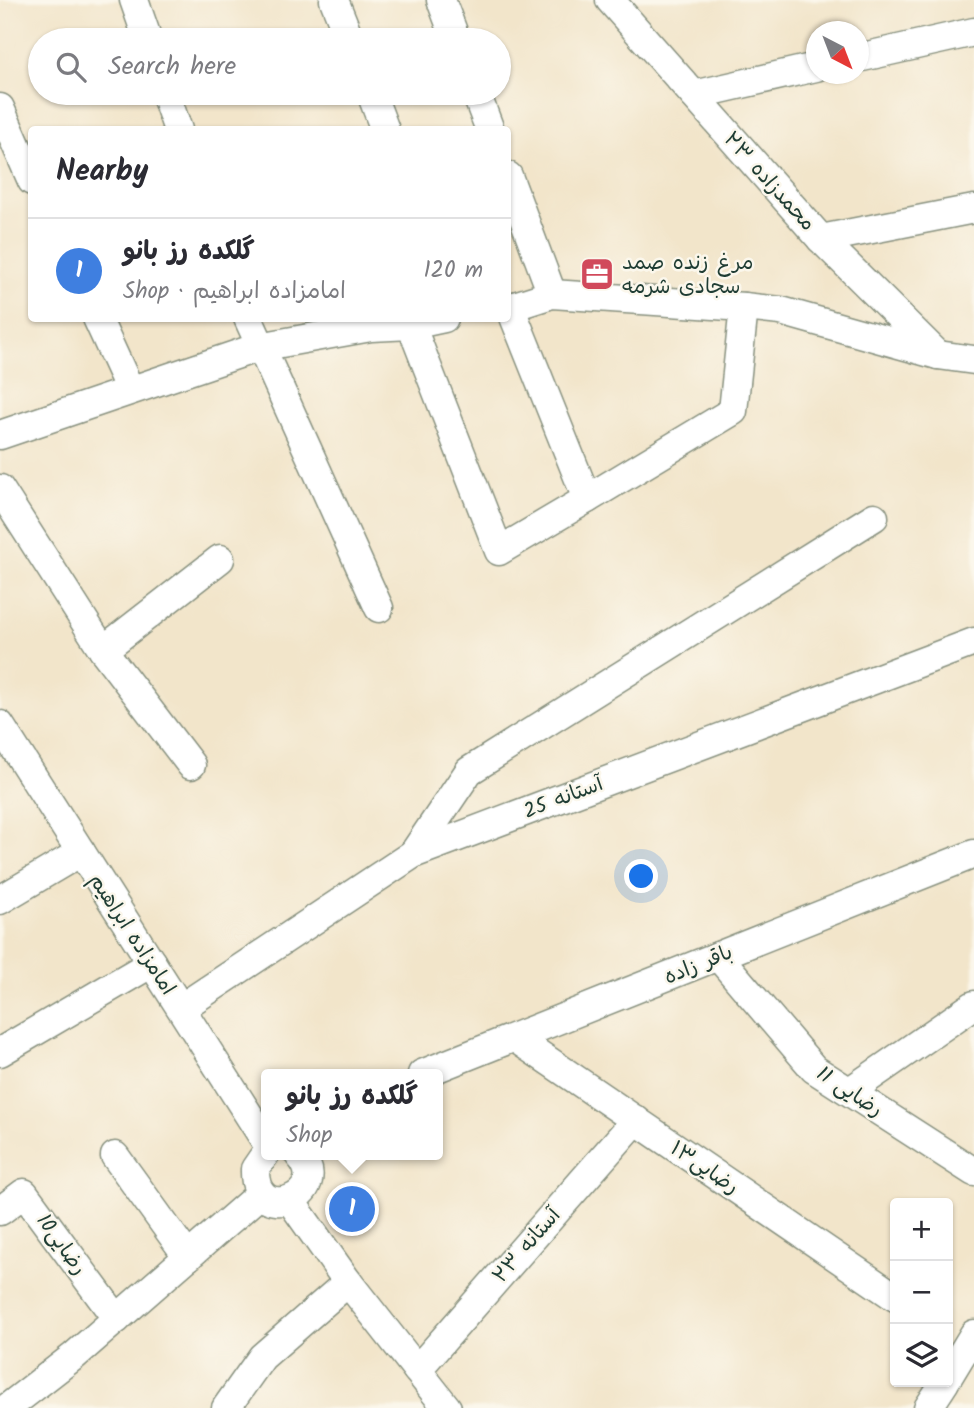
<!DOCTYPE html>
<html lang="en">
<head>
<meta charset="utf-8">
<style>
	:root { --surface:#fff; --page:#f7f7f7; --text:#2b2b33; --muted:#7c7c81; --line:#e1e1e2; --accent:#d1495b }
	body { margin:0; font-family:Kalam,"Playpen Sans Arabic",sans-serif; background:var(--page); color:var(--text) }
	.controls { position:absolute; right:21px; bottom:21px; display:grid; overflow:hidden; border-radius:7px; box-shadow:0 2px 5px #0004 }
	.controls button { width:63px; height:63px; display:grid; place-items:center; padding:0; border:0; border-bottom:2px solid var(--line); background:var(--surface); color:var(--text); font:35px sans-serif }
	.compass { position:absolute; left:806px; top:21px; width:63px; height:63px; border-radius:50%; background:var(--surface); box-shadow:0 2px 5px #0004; rotate:138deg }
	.you { position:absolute; left:642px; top:877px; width:24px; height:24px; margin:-18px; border:5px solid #fff; border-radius:50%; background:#1a73e8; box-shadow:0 0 0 10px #1a73e833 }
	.badge { display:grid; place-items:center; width:46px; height:46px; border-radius:50%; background:var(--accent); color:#fff; font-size:23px; font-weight:700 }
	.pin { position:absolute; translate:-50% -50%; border:4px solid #fff; box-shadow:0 2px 7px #0006 }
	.popup { position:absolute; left:261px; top:1069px; width:182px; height:91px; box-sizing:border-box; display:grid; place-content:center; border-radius:7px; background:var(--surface); filter:drop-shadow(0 2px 5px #0005); font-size:23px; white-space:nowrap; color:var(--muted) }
	.popup b { font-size:26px; color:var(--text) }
	.popup::after { content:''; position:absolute; left:50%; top:100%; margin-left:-14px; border:14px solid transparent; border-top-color:var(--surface) }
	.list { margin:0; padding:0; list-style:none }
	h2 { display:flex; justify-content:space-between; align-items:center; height:91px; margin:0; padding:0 28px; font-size:30px }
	h2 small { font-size:23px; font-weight:400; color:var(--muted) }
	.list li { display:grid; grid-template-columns:46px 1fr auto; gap:21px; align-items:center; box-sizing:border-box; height:105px; padding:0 28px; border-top:2px solid var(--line) }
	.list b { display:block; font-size:26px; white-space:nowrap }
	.list p { margin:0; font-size:23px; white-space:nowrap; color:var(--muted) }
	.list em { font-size:23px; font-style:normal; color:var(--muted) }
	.icon { flex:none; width:38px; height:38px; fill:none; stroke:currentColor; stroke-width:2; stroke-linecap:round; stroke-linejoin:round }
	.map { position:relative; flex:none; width:974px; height:1408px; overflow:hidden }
	.search { position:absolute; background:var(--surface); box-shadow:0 2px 5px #0004; left:28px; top:28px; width:483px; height:77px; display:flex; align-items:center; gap:18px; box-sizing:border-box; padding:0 24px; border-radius:38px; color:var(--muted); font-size:26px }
	.panel { position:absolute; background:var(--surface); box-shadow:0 2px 5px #0004; left:28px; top:126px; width:483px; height:196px; border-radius:7px }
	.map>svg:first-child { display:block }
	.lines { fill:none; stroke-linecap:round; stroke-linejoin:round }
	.minor-casing { stroke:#88917f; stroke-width:31 }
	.minor { stroke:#fff; stroke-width:28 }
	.labels { text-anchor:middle; stroke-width:5; stroke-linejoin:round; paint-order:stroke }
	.street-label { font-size:21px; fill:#1f3d34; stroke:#fbf7ec }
	.poi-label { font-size:21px; fill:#1f3d34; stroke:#fbf7ec; text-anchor:start }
</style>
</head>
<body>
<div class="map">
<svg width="974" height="1408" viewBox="0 0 974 1408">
	<rect width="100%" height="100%" fill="#fbf7ec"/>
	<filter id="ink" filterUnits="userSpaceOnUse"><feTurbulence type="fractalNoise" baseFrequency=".0143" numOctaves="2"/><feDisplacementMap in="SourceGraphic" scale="14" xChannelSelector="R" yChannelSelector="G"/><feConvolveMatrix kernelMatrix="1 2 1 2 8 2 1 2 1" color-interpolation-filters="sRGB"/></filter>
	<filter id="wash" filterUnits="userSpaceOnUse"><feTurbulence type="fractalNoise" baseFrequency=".00686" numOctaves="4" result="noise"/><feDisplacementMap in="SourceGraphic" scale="28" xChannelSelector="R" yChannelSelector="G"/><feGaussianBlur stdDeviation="1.57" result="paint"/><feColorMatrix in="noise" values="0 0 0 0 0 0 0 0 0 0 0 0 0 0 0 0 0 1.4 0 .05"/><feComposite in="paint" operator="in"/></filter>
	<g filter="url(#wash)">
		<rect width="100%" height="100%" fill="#f2e5ca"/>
	</g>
	<g filter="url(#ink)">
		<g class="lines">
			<g class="minor-casing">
				<g id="minor">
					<polyline points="134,0 148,40"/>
					<polyline points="334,0 350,40"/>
					<polyline points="441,0 456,40"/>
					<polyline points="610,0 821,239 938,355"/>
					<polyline points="858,58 974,32"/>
					<polyline points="165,93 178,130"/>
					<polyline points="371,93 385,130"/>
					<polyline points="476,93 490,130"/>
					<polyline points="694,95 816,67"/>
					<polyline points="0,108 32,181"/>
					<polyline points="508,176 552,294"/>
					<polyline points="821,239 974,209"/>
					<polyline points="508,308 552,294 744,307 781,311 938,355 974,360"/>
					<polyline points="97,318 130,390"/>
					<polyline points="248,318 379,608"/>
					<polyline points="411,325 499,551 587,499 510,307"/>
					<polyline points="0,435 259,347 371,327 411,325 444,318"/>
					<polyline points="0,489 103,650 191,765"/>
					<polyline points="587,499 733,411 744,307"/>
					<polyline points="103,650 220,559"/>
					<polyline points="0,725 266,1142"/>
					<polyline points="413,854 469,771 874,517"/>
					<polyline points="0,900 81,852"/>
					<polyline points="718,956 814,1069 974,1172"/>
					<polyline points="181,1008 413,854 974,642"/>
					<polyline points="515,1038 895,1297"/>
					<polyline points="0,1052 152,963"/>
					<polyline points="422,1074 974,854"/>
					<polyline points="850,1091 974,1005"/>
					<path d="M266,1153l-11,16c-2,60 81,25 44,-14"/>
					<polyline points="115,1156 188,1257"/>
					<polyline points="290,1200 348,1282 447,1408"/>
					<polyline points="0,1211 24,1193 117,1319"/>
					<polyline points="417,1370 636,1120"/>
					<polyline points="948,1377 974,1334"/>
					<polyline points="7,1408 74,1356 261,1193"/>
					<polyline points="226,1408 262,1357 348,1282"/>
					<polyline points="928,1408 945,1382"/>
				</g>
			</g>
			<use href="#minor" class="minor"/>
		</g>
	</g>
	<defs>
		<g id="office-square" transform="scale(1.75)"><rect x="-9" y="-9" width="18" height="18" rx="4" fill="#d1495b" stroke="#fbf7ec"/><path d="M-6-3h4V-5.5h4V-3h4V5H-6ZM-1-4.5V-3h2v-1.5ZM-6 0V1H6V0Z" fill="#fff"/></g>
	</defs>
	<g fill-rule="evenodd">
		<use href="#office-square" x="597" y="274"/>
	</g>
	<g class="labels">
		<g class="street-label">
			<text transform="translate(770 181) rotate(48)" y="7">محمدزاده ۲۳</text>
			<text transform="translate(563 797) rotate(-21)" y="7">آستانه 25</text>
			<text transform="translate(133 934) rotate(57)" y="7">امامزاده ابراهیم</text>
			<text transform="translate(698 964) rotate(-22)" y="7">باقر زاده</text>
			<text transform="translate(850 1091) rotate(33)" y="7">رضایی 11</text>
			<text transform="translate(705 1167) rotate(34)" y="7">رضایی۱۳</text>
			<text transform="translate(62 1244) rotate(54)" y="7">رضایی10</text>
			<text transform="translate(526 1245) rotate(-49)" y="7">آستانه ۲۳</text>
		</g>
		<g class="poi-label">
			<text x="622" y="269">مرغ زنده صمد<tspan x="622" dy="24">سجادی شرمه</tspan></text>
		</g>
	</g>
</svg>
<div class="controls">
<button>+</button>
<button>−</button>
<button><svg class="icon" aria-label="layers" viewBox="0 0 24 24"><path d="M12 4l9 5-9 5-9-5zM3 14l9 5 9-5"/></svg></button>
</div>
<svg class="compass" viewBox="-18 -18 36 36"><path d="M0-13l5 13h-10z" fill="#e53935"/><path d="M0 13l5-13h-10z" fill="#7c7c81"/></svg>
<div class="you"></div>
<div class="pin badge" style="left:352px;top:1209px;background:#3f7fe0">1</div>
<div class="popup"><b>گلکده رز بانو</b>Shop</div>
<div class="search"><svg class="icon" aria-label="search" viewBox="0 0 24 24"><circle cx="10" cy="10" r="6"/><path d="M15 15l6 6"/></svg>Search here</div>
<section class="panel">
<h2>Nearby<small></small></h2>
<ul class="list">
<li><span class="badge" style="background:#3f7fe0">1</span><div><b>گلکده رز بانو</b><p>Shop · امامزاده ابراهیم</p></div><em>120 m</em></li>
</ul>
</section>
</div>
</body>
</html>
